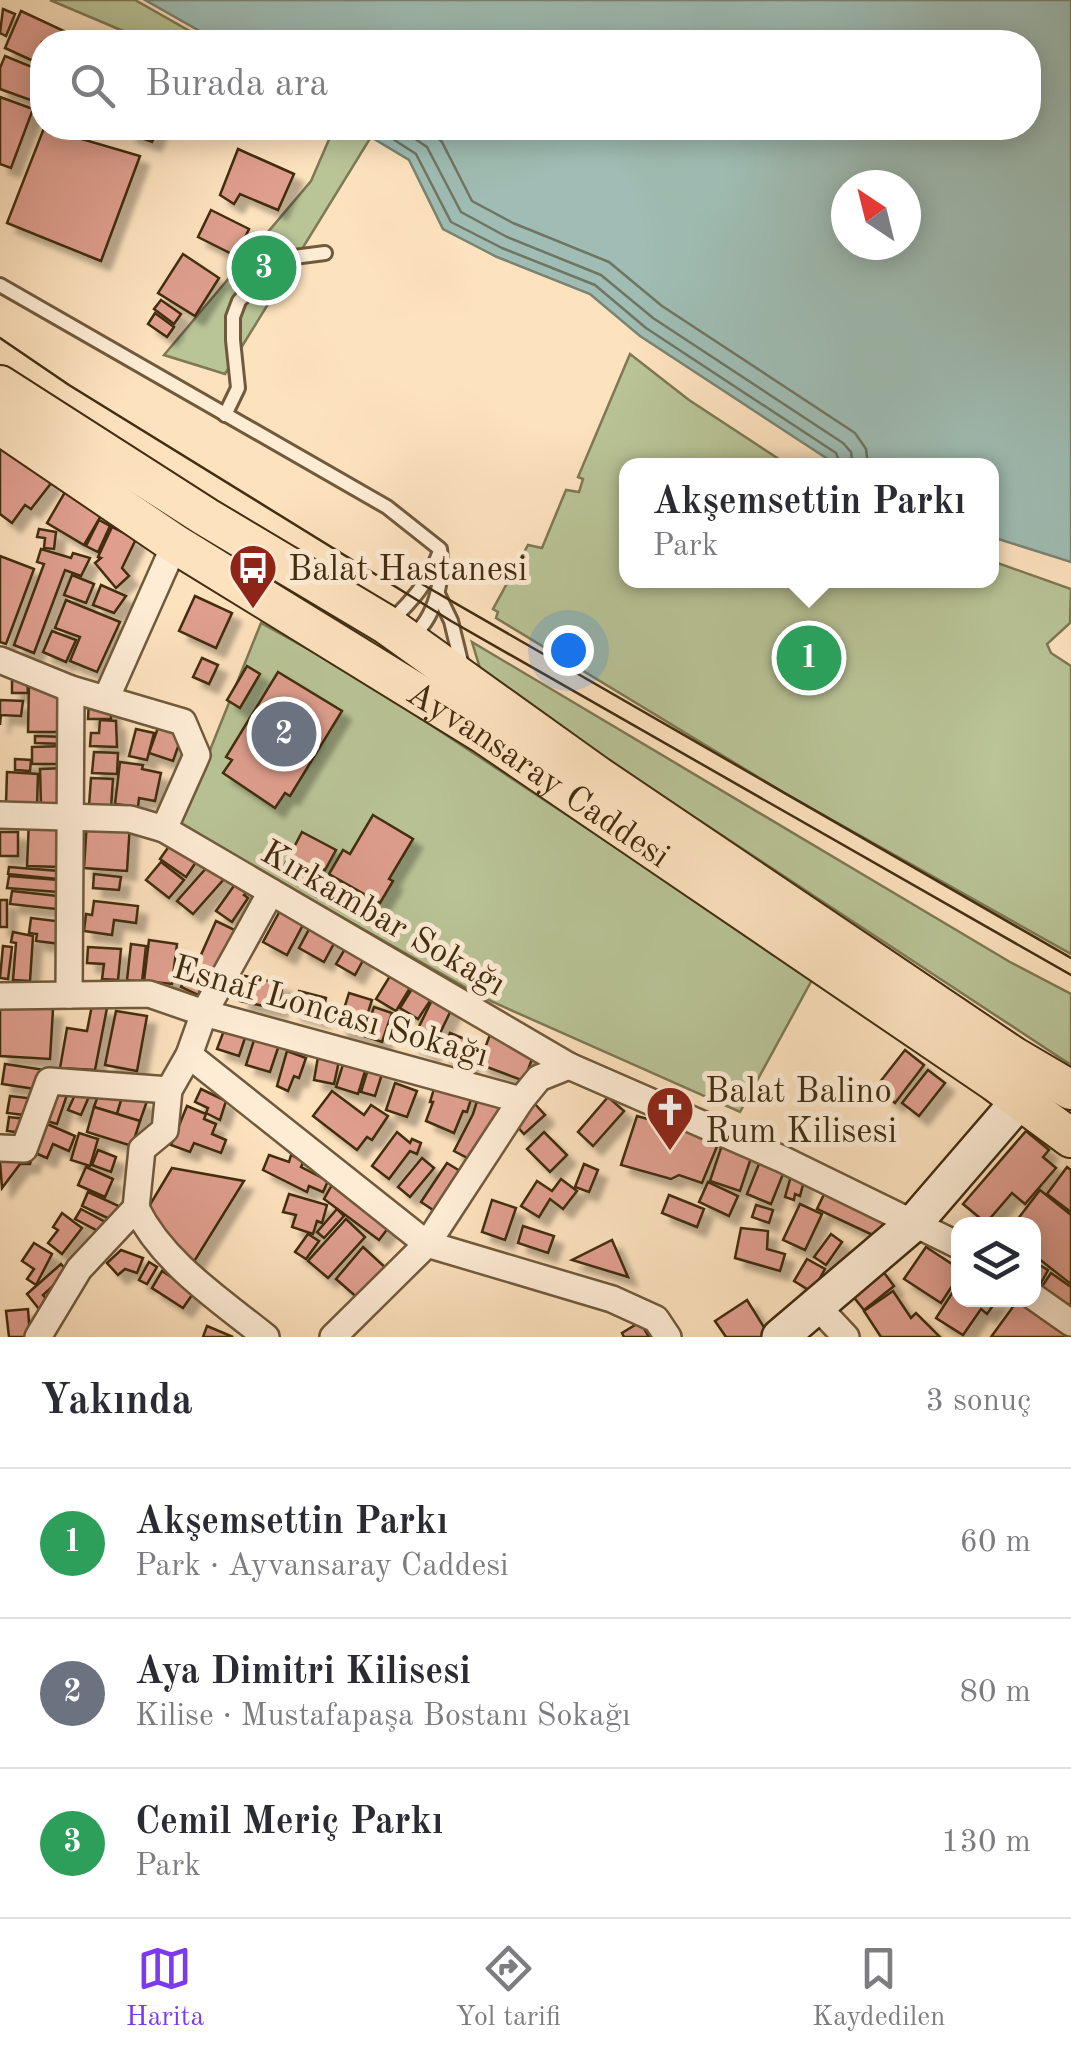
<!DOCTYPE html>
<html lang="tr">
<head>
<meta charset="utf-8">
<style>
	:root { --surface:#fff; --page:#f2f2f3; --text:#2b2b33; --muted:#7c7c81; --line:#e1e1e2; --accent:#7c3aed }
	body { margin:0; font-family:"Old Standard TT",serif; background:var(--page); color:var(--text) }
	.controls { position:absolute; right:30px; bottom:30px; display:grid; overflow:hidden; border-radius:20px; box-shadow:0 5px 25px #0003 }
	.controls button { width:90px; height:90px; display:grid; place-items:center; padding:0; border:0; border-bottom:2px solid var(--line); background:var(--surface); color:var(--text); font:50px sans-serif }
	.compass { position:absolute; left:831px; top:170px; width:90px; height:90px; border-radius:50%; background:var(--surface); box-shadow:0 5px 25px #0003; rotate:325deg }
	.you { position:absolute; left:568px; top:650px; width:35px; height:35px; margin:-25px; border:8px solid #fff; border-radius:50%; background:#1a73e8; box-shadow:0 0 0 15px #1a73e833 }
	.badge { display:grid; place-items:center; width:65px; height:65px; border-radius:50%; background:var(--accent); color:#fff; font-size:32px; font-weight:700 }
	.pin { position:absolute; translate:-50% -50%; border:5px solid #fff; box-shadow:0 2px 10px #0006 }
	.popup { position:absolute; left:619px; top:458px; width:380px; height:130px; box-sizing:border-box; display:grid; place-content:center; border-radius:20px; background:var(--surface); filter:drop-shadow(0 2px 8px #0005); font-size:32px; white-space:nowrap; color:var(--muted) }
	.popup b { font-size:38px; color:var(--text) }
	.popup::after { content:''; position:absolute; left:50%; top:100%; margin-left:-20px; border:20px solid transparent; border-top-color:var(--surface) }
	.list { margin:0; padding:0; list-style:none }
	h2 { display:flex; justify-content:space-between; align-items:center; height:130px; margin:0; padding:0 40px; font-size:42px }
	h2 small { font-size:32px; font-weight:400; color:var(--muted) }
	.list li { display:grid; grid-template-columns:65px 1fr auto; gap:30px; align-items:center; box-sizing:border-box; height:150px; padding:0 40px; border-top:2px solid var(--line) }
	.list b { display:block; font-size:38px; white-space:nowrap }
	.list p { margin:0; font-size:32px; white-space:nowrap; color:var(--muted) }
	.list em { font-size:32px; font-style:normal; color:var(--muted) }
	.icon { flex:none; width:55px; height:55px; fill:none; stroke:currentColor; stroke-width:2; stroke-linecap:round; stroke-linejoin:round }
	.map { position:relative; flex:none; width:1071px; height:1337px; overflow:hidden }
	.search { position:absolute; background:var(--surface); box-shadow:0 5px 25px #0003; left:30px; right:30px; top:30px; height:110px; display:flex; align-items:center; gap:25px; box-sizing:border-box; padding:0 35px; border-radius:40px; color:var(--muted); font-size:38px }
	.sheet { height:580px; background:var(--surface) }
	nav { display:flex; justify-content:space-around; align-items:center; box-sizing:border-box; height:140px; border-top:2px solid var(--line); background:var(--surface); font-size:28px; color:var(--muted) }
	nav a { display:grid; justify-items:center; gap:5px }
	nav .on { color:var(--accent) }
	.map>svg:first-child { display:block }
	.green { fill:#b9c497; stroke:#7e7854; stroke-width:2.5 }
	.water { fill:#9fbdb4; stroke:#7a8372; stroke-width:2.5; fill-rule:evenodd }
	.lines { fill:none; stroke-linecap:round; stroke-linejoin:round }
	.shore { stroke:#707562; stroke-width:2.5 }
	.building { fill:#df9e8e; stroke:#422d10; stroke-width:2.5; filter:url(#shadow) }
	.lane-casing { stroke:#715a3c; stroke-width:18 }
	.street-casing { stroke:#715a3c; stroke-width:30 }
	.secondary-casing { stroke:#422d10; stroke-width:40 }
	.primary-casing { stroke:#422d10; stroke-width:42 }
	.lane { stroke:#feecd5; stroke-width:12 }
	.street { stroke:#feecd5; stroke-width:25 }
	.secondary { stroke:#feecd5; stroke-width:35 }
	.primary { stroke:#fde2be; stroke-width:38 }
	.tram { stroke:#422d10; stroke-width:2.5 }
	.labels { text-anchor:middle; stroke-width:10; stroke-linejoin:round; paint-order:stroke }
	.poi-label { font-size:35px; fill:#422d10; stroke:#feecd5; text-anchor:start }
	.street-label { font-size:35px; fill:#422d10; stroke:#feecd5 }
</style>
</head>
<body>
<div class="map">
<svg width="1071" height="1337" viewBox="0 0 1071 1337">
	<defs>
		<filter id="shadow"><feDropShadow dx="9" dy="9" stdDeviation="2.5" flood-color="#0004"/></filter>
	</defs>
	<rect width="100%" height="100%" fill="#fde2be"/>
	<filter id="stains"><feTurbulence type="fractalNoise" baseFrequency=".002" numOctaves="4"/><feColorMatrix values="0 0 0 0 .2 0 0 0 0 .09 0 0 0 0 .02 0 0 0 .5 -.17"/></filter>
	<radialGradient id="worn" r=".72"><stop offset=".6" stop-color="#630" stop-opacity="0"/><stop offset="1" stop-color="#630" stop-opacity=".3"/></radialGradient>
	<g class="green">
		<polygon points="50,0 135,0 209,42 149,42"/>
		<polygon points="334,128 356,128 371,137 225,374 164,355 311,181"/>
		<polygon points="630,354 689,400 788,465 626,466 626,580 992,580 992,561 1071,589 1070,623 1047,644 1051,653 1071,666 1071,954 786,794 496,618 498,612 493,609 528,545 542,548 566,490 579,492 583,479 578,477"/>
		<polygon points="261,623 360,678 813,978 740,1112 486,999 180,825"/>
		<polygon points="472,642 1010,962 1071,994 1071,1065 483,678"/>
	</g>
	<path class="water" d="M145,0h926v562l-79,-25v-71l-155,-1 -197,-129 -50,-42 -93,-37 -54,-28 -34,-69 -53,-32h672v-86h-809zM846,185h60v60h-60z"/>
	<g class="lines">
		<g class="shore">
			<polyline points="376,128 416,154 451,222 502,248 595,285 646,328 836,453 841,466"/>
			<polyline points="399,128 427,147 461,212 507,237 601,275 653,318 843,443 851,452 853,466"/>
			<polyline points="428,128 442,142 472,201 513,223 609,262 662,306 855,433 866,449 868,466"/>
		</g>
	</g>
	<g class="building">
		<polygon points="3,9 15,14 6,36 0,33"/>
		<polygon points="21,11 64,31 58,42 42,42 42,65 5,48"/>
		<polygon points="5,56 42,71 42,84 36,102 0,89 0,68"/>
		<polygon points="0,97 33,109 11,168 0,164"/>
		<polygon points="44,128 140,156 101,261 7,223"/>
		<polygon points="130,128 158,128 152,142 128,133"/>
		<polygon points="238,149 294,174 278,210 240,194 234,204 220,195"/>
		<polygon points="211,210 249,229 236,256 198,237"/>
		<polygon points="183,254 219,278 195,316 158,293"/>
		<polygon points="161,300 181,314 174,324 154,309"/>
		<polygon points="155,313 174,327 167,337 148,324"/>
		<polygon points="0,446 52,482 31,509 25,505 12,523 0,514"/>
		<polygon points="68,487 105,509 84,545 47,523"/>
		<polygon points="99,520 110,526 98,552 86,546"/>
		<polygon points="112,527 136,539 122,568 129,576 116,588 95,563 101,558 98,557"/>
		<polygon points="39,529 56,532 54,549 44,548 45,538 37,537"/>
		<polygon points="41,549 71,558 73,553 90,558 81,576 65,570 34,653 14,645 44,564 37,562"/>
		<polygon points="0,556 34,569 6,644 0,642"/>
		<polygon points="72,575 94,584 86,603 64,595"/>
		<polygon points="101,585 126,596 114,613 93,605"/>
		<polygon points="195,596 232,613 216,648 179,631"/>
		<polygon points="66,600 120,622 97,672 70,661 80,637 55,628"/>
		<polygon points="52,631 76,640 66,662 43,652"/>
		<polygon points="202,658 218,665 209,684 193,677"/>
		<polygon points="247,666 260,674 240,708 227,700"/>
		<polygon points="278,672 342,711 290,796 285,793 275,808 223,773 232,760 226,757"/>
		<polygon points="12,678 27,678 28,693 12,693"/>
		<polygon points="29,685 68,691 68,732 28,732"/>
		<polygon points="0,700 23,701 21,716 1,715 0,725"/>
		<polygon points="89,700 111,708 111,719 88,719"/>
		<polygon points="100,720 116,721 117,747 90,746 91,733 99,733"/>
		<polygon points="160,722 184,730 173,761 149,753"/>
		<polygon points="136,729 154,733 147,760 129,756"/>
		<polygon points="35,736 65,737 65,744 35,743"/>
		<polygon points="66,746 66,764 32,764 32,747"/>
		<polygon points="94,752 118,753 117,774 92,773"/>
		<polygon points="15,759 31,760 30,771 15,770"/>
		<polygon points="120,762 143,765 142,769 161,773 155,801 139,798 138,807 115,804"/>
		<polygon points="67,768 68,803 41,804 40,769"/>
		<polygon points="7,772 38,774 37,805 6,803"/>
		<polygon points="91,778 113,779 111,808 89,806"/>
		<polygon points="373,815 413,839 389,879 393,881 380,903 329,874 343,850 350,854"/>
		<polygon points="29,820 63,821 61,867 27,866"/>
		<polygon points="87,821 130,823 127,871 84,868"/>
		<rect x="0" y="832" width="18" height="24"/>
		<polygon points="302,832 336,850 325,870 316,865 305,883 282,870"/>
		<polygon points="172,842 198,859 186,877 160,859"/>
		<polygon points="161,862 184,880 169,898 146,880"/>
		<polygon points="209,865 225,878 193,914 177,901"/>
		<polygon points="9,867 59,871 58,879 8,874"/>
		<polygon points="94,874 121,877 119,890 93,888"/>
		<polygon points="9,876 59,880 58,892 7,888"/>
		<polygon points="241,876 253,884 244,895 248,898 232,922 216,911"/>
		<polygon points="12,891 67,897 65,910 10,904"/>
		<rect x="0" y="900" width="7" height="27"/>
		<polygon points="94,901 138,906 136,923 114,920 112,935 84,931 86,914 92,915"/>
		<polygon points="281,909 305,921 287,955 263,942"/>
		<polygon points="31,918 64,922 61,944 36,941 37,934 29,933"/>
		<polygon points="314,920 339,934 324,962 299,948"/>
		<polygon points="216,921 239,932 217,979 208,975 198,995 181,987 192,964 196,966"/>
		<polygon points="13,932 33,936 30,981 13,980 16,943 11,942"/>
		<polygon points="149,940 177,944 172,984 144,981"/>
		<polygon points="349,942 367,953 355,975 336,964"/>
		<polygon points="131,944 146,946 142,982 127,980"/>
		<polygon points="3,946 12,947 8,979 0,978"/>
		<polygon points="88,947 121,949 118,980 102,979 104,964 87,963"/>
		<polygon points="393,971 413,983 396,1011 376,999"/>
		<polygon points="245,976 283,984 278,1009 240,1001"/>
		<polygon points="415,984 434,995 418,1019 400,1008"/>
		<polygon points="299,991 326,998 321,1019 293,1011"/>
		<polygon points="349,993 372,1000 361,1034 338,1028"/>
		<polygon points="434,996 453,1006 431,1052 411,1043"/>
		<polygon points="92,1005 107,1008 95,1070 60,1068 67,1028 87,1031"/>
		<polygon points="0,1006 53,1009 50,1059 0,1056"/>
		<polygon points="374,1007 392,1013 382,1042 364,1036"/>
		<polygon points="116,1011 147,1016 137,1071 105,1065"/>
		<polygon points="226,1025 247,1032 239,1056 217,1049"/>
		<polygon points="491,1032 536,1048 524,1081 479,1064"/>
		<polygon points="450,1033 477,1044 468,1066 442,1055"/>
		<polygon points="256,1034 280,1042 270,1072 246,1065"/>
		<polygon points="905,1050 924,1065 895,1103 876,1087"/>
		<polygon points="287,1051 306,1058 299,1078 294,1076 288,1091 277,1086"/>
		<polygon points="346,1055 368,1061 358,1094 336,1087"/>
		<polygon points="318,1057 339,1061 334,1084 314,1080"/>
		<polygon points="5,1064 45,1070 42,1090 2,1084"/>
		<polygon points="369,1066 383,1071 375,1096 361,1092"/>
		<polygon points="928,1070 945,1083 919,1116 902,1103"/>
		<polygon points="436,1082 473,1093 467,1112 463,1111 454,1133 426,1121 433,1102 430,1102"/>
		<polygon points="395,1083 417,1091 407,1117 386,1110"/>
		<polygon points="51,1086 68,1092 57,1124 40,1119"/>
		<polygon points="79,1086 91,1092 81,1115 68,1110"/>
		<polygon points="101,1087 123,1094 117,1114 94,1107"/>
		<polygon points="201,1089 226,1101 220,1120 206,1113 208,1108 195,1102"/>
		<polygon points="332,1091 364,1115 371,1105 388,1116 372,1140 367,1137 357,1150 313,1116"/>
		<polygon points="123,1094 147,1101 140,1121 117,1114"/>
		<polygon points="479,1095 503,1102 477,1163 454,1151 473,1114"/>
		<polygon points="10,1096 36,1099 34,1116 7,1113"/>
		<polygon points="608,1097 624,1111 593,1146 578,1132"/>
		<polygon points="534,1103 545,1115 524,1134 513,1122"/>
		<polygon points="187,1106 206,1114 204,1119 216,1124 212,1134 226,1140 221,1153 194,1143 190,1152 171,1145"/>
		<polygon points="94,1107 140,1121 132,1146 87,1132"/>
		<polygon points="637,1116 720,1139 702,1183 679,1175 671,1179 621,1165"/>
		<polygon points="9,1117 26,1119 25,1133 7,1131"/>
		<polygon points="38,1120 75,1136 69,1151 53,1144 47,1158 26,1149"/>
		<polygon points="1026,1131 1049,1150 1043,1157 1056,1168 1025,1204 1012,1193 986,1223 963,1204"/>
		<polygon points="397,1132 410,1143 412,1139 421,1143 417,1154 410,1151 389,1179 372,1166"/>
		<polygon points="544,1132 567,1155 550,1172 527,1149"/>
		<polygon points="79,1133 98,1139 90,1166 71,1160"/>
		<polygon points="723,1142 753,1152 740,1191 710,1181"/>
		<polygon points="98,1150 116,1157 111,1172 92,1165"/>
		<polygon points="4,1154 33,1155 30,1164 20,1164 2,1188 0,1162"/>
		<polygon points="763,1154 787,1164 771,1204 747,1194"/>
		<polygon points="269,1155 289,1162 291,1155 304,1161 301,1167 328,1181 323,1192 309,1186 307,1192 263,1170"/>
		<polygon points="422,1158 434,1168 410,1197 398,1187"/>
		<polygon points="447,1163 468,1176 442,1216 421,1202"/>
		<polygon points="584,1164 598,1170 589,1192 575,1187"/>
		<polygon points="86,1167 113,1179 105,1197 78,1185"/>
		<polygon points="1067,1167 1071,1170 1071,1212 1047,1194"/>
		<polygon points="172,1168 244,1181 190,1268 142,1218"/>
		<polygon points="793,1169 806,1173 800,1196 795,1194 794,1200 785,1197"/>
		<polygon points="337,1176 395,1219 379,1240 324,1199"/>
		<polygon points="561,1179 577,1191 563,1209 550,1199 539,1217 521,1206 537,1181 552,1191"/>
		<polygon points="708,1182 738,1196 729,1216 699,1202"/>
		<polygon points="828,1186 888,1213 877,1237 817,1209"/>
		<polygon points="1040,1190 1071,1215 1071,1284 1034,1255 1034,1224 1014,1224"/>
		<polygon points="88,1192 121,1207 114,1221 82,1206"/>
		<polygon points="289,1194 327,1205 322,1223 317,1221 313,1234 292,1227 296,1215 283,1212"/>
		<polygon points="669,1195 704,1209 697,1227 662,1213"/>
		<polygon points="492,1200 516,1208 505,1240 482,1232"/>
		<polygon points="800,1204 822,1214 805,1250 783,1240"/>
		<polygon points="756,1205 773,1210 769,1223 752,1217"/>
		<polygon points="81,1209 109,1224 104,1234 75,1219"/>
		<polygon points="337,1209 344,1216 324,1238 317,1232"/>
		<polygon points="62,1213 82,1228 62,1254 48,1243 58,1230 53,1227"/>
		<polygon points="346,1219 365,1237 328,1278 308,1261"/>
		<polygon points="523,1226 554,1236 548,1253 518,1243"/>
		<polygon points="741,1228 768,1231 767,1249 785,1254 780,1271 735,1258"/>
		<polygon points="308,1234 319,1241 306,1259 295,1252"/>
		<polygon points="831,1234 842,1242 826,1265 814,1257"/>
		<polygon points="612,1240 628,1277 572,1260"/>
		<polygon points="34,1243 52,1254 36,1285 27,1279 34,1269 22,1261"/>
		<polygon points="363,1247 387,1269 360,1300 336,1279"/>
		<polygon points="926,1247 958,1268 958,1277 941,1303 904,1279"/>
		<polygon points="121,1250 143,1258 137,1273 125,1269 118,1275 107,1263"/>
		<polygon points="807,1259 825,1269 812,1292 794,1281"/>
		<polygon points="149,1262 157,1267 147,1284 139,1280"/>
		<polygon points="1034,1262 1048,1270 1041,1283 1034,1279"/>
		<polygon points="61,1264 68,1272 43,1295 48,1301 39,1309 27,1294"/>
		<polygon points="879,1266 894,1286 864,1310 848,1290"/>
		<polygon points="162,1271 194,1292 183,1308 152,1288"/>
		<polygon points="1051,1273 1071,1287 1071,1306 1041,1288"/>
		<polygon points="958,1284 958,1300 997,1300 987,1314 981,1309 963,1335 936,1318"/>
		<polygon points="893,1291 911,1318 916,1313 940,1337 881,1337 864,1311"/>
		<polygon points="747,1300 770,1337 726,1337 715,1321"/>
		<polygon points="1018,1300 1025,1300 1071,1332 1068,1337 991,1337"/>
		<polygon points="28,1309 30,1337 9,1337 6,1311"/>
		<polygon points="640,1322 649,1337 624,1337 622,1333"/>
		<polygon points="207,1326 233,1337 203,1337"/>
	</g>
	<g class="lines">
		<g class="lane-casing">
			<g id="lane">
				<path d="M0,285l387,222 53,42c4,28 -4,71 -30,88"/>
				<polyline points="225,415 238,388 233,340 233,317 239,301 262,276 286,258 325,253"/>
				<polyline points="438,594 451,621 462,666"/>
				<path d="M389,623c23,-22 40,-41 51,-72"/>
			</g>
		</g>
		<g class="street-casing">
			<g id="street">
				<polyline points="0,660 71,689 183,722 197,755 164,829"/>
				<polyline points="106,699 175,544"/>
				<polyline points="0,815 130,819 164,829 569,1066 782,1159 958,1245"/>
				<polyline points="69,995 71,689"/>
				<polyline points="0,996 149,994 204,1013 521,1100"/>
				<polyline points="189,1055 427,1244 612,1299 656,1319 668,1337"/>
				<polyline points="0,1148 24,1149 49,1081 169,1090"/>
				<path d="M136,1208c27,55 83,91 130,129"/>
				<polyline points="1034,1297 1071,1323"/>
				<polyline points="817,1306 846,1337"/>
				<polyline points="38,1337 79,1269 136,1208 142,1149 165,1130 169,1090 189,1055 204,1013 271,892"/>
				<polyline points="333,1337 427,1244 521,1100 539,1078 569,1066"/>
			</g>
		</g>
		<g class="secondary-casing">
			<polyline id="secondary" points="780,1337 914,1223 1020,1100"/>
		</g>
		<g class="primary-casing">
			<g id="primary">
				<polyline points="0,385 206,517 387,625 598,776 1013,1056 1071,1090"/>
				<path id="s1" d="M0,425l175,119 307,189 513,349 76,56"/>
			</g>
		</g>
		<use href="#lane" class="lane"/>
		<use href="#street" class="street"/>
		<use href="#secondary" class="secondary"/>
		<use href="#primary" class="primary"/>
		<g class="tram">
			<polyline points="0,338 69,385 451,621 1071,975"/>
			<polyline points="408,576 1071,958"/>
		</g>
	</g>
	<defs>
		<g id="bus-pin" transform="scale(2.5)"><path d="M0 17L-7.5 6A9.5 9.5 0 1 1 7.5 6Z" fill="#8f2418" stroke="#feecd5"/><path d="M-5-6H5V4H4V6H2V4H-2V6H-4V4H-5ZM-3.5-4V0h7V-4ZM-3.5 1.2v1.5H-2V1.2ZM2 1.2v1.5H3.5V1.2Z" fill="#fff"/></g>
		<g id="church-pin" transform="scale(2.5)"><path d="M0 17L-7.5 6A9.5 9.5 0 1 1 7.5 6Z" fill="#8f2418" stroke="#feecd5"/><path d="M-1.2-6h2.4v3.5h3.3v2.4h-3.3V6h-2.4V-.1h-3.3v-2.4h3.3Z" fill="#fff"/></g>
	</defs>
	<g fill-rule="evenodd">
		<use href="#bus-pin" x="253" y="568"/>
		<use href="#church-pin" x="670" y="1110"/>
	</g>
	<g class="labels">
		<g class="poi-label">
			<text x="288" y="580">Balat Hastanesi</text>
			<text x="705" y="1102">Balat Balino<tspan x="705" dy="40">Rum Kilisesi</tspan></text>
		</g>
		<g class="street-label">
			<text dy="12" stroke="none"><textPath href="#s1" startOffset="642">Ayvansaray Caddesi</textPath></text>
			<text transform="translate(384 917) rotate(30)" y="12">Kırkambar Sokağı</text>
			<text transform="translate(331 1010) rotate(16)" y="12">Esnaf Loncası Sokağı</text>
		</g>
	</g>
	<rect width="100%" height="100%" filter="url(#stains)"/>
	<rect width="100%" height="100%" fill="url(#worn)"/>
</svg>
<div class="controls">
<button><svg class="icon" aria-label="layers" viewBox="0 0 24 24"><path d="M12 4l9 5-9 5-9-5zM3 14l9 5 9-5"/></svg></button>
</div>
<svg class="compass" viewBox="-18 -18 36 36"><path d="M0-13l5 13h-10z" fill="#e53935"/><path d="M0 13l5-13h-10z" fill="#7c7c81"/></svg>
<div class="you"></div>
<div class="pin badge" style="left:809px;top:658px;background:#2e9e5b">1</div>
<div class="popup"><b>Akşemsettin Parkı</b>Park</div>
<div class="pin badge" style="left:284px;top:734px;background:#6b7280">2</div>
<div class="pin badge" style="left:264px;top:268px;background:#2e9e5b">3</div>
<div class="search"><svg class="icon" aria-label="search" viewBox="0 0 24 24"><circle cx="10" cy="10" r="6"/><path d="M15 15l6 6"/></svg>Burada ara</div>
</div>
<section class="sheet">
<h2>Yakında<small>3 sonuç</small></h2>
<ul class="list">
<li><span class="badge" style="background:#2e9e5b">1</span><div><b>Akşemsettin Parkı</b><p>Park · Ayvansaray Caddesi</p></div><em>60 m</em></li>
<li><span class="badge" style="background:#6b7280">2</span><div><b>Aya Dimitri Kilisesi</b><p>Kilise · Mustafapaşa Bostanı Sokağı</p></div><em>80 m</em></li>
<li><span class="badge" style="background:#2e9e5b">3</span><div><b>Cemil Meriç Parkı</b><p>Park</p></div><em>130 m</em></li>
</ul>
</section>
<nav>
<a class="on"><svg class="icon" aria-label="map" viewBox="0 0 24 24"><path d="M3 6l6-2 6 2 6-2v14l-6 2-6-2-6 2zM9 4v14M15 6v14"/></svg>Harita</a>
<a><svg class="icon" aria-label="directions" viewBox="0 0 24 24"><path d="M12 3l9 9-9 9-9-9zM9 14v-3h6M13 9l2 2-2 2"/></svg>Yol tarifi</a>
<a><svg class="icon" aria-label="saved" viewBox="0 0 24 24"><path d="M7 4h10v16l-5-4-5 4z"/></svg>Kaydedilen</a>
</nav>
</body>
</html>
